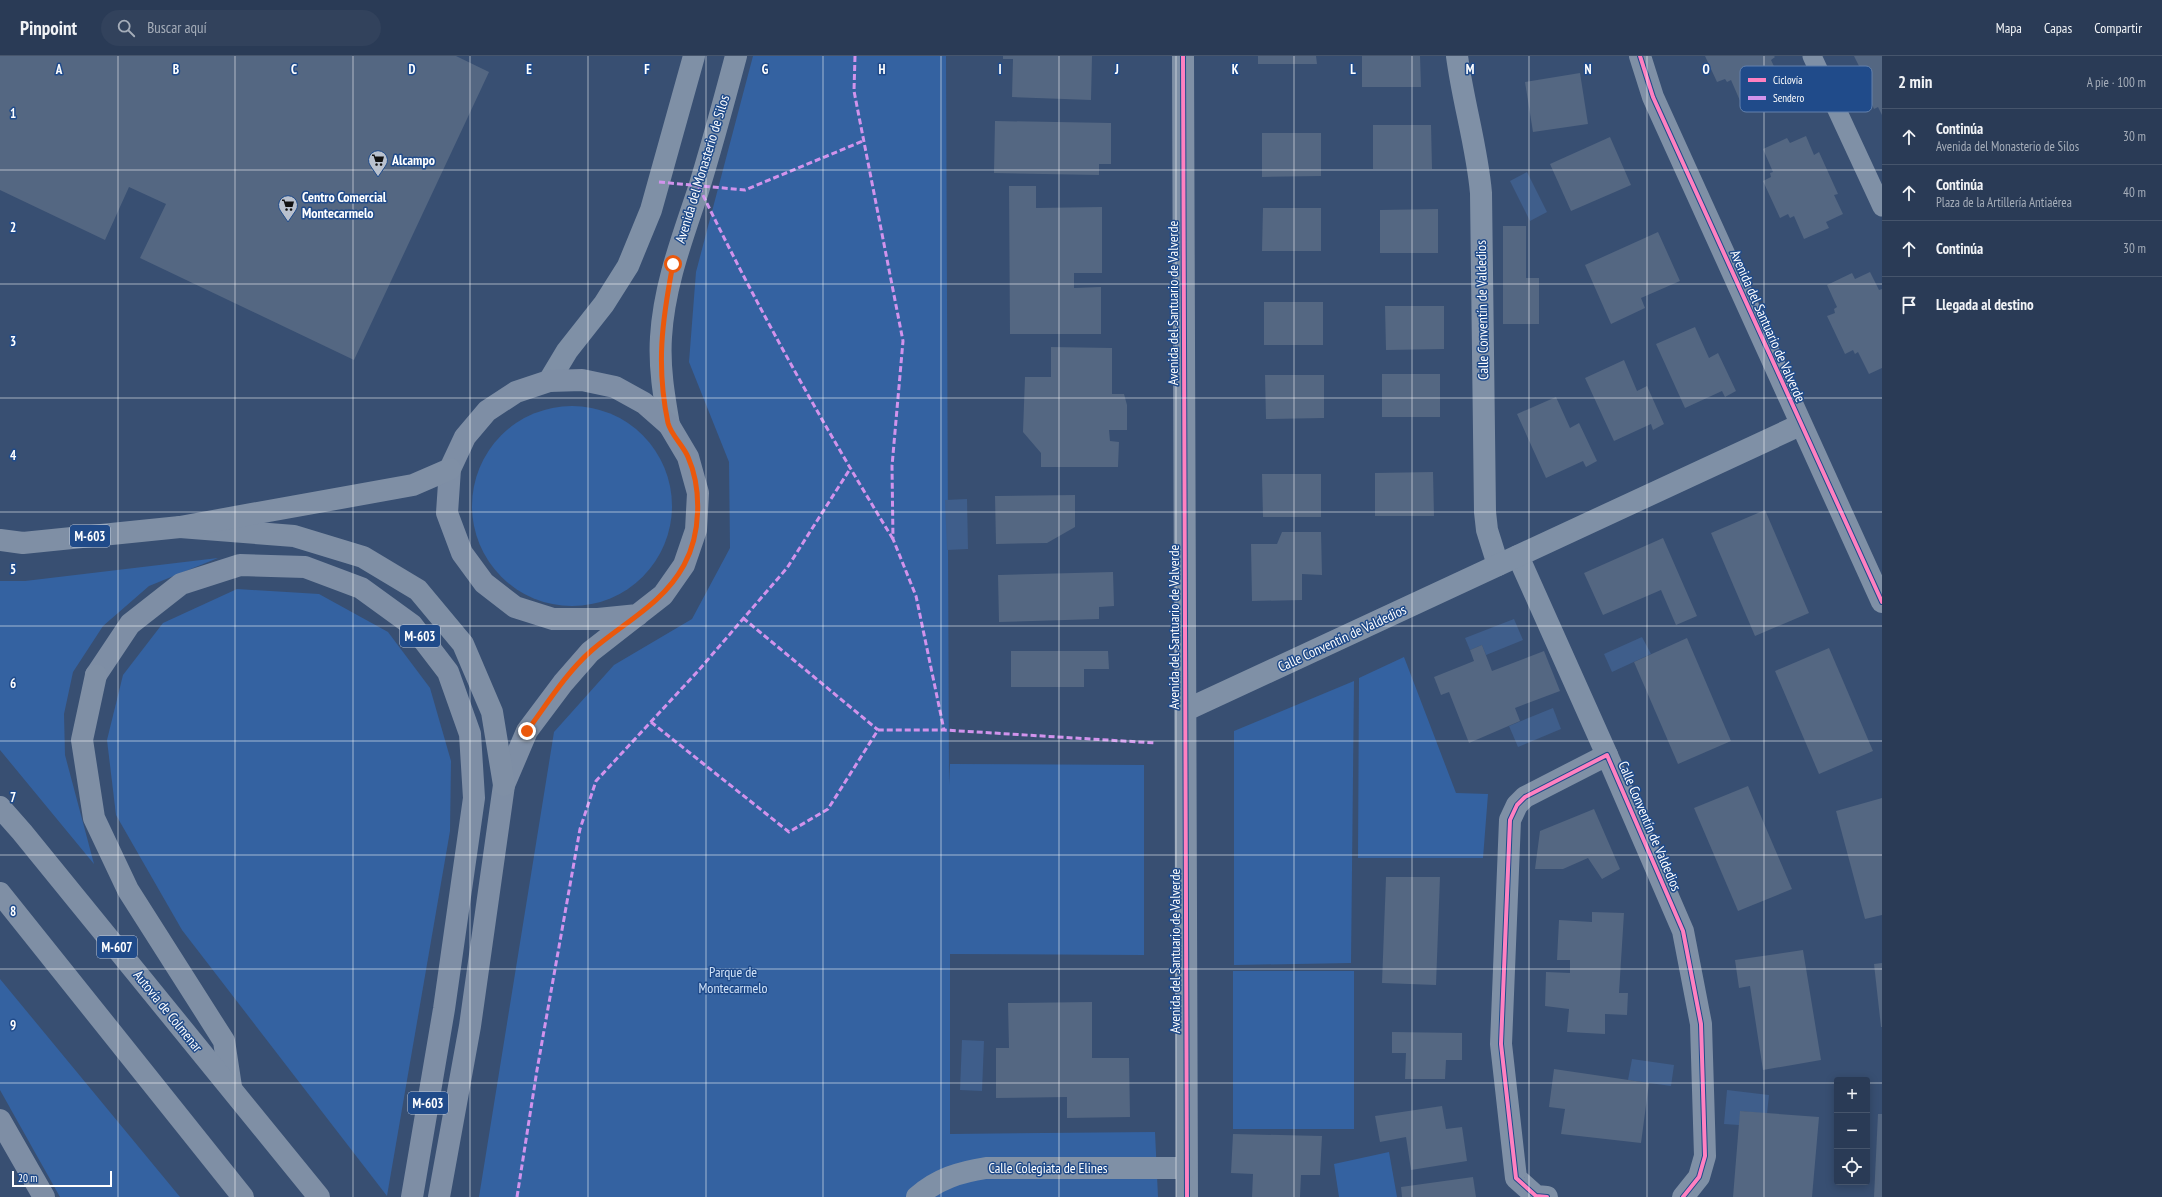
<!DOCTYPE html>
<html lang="es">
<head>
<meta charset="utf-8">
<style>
	:root { --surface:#2a3b56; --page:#32425c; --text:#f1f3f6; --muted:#a5adb9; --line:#46556c }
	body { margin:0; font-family:"PT Sans Narrow",sans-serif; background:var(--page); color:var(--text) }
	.controls { position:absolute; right:12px; bottom:12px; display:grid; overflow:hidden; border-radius:4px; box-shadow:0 2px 10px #0003 }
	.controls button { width:36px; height:36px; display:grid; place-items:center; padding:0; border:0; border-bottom:1px solid var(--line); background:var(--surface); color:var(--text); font:20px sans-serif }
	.scale { position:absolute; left:12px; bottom:10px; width:100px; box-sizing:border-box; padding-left:4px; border:2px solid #fff; border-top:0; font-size:11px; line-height:14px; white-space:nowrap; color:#fff; -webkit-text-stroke:3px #204b8a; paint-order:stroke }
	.stop { position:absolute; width:12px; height:12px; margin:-9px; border:3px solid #ea580c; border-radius:50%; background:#fff }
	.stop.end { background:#ea580c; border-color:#fff; box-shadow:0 1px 4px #0008 }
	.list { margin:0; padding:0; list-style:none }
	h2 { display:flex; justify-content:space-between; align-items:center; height:52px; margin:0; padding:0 16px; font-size:17px }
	h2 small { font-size:13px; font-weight:400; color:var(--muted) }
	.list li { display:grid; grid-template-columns:26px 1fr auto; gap:12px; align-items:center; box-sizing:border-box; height:56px; padding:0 16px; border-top:1px solid var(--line) }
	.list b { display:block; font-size:15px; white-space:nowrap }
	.list p { margin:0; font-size:13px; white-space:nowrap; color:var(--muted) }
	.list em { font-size:13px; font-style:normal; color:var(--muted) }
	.icon { flex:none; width:22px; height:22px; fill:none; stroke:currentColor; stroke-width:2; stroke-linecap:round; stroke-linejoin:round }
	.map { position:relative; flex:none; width:1882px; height:1141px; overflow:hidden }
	header { display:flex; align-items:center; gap:24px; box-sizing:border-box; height:56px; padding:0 20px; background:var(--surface); border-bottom:1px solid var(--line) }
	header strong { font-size:19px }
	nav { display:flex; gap:22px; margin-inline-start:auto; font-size:14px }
	.search { width:280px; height:36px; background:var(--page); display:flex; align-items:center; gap:10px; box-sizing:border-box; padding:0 14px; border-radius:22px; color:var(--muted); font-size:15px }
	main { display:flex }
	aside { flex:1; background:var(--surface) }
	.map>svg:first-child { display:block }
	.green { fill:#3462a1 }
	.water { fill:#3f5e8b }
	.building { fill:#546782 }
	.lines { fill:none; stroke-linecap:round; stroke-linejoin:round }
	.service { stroke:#7f90a6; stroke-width:19 }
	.minor { stroke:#7f90a6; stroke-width:22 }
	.tertiary { stroke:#7f90a6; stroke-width:22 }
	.primary { stroke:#7e8ea5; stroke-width:22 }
	.motorway { stroke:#7f8fa5; stroke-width:22 }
	.quiet { stroke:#d193ec; stroke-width:3; stroke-dasharray:6 3; stroke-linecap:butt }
	.cycleway-casing { stroke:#204b8a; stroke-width:6 }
	.cycleway { stroke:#ff80c0; stroke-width:4 }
	.route { stroke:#ea580c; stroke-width:5 }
	.grid { fill:none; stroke:#fff; stroke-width:1; stroke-opacity:0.55 }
	.labels { text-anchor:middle; stroke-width:3; stroke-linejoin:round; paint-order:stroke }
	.shield { fill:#204b8a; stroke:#bcc9dc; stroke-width:1 }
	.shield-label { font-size:13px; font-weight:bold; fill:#fff }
	.poi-label { font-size:14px; font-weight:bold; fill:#fff; stroke:#204b8a; text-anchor:start }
	.street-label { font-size:14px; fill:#fff; stroke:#204b8a }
	.park-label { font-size:14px; fill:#d0e2f8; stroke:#204b8a }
	.key { fill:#204b8a; stroke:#6381ad; stroke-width:1 }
	.key-label { font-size:11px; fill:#fff }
	.grid-label { font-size:13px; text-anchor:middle; font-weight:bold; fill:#fff; stroke:#204b8a; stroke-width:3; stroke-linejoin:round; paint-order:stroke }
</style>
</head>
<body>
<header>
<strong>Pinpoint</strong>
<div class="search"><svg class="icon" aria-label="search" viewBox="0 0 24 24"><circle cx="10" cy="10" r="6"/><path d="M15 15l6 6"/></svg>Buscar aquí</div>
<nav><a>Mapa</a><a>Capas</a><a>Compartir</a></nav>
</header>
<main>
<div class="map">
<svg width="1882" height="1141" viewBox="0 0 1882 1141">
	<rect width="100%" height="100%" fill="#384f72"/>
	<g class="green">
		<polygon points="753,0 946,0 949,729 950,708 1144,709 1144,899 950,898 950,1078 1155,1076 1158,1141 479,1141 554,676 614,609 692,563 730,492 729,406 689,306 696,216"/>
		<circle cx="572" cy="450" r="100"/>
		<polygon points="218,502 149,530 103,570 73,616 64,658 65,699 94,808 0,694 0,525 25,525"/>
		<polygon points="237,533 319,538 388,576 430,632 451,705 450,775 387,1140 182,874 116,759 107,684 123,619 163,567"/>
		<polygon points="1404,601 1456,737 1488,738 1483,802 1358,802 1359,622"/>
		<polygon points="1354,625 1351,907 1234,909 1234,675"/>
		<rect x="1233" y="915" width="121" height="158"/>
		<polygon points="0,923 180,1141 60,1141 0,1034"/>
		<polygon points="1389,1096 1397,1141 1339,1141 1334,1108"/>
	</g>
	<g class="water">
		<polygon points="1527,116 1547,156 1530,165 1510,125"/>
		<polygon points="967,443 968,493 947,494 945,444"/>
		<polygon points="1514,563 1523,584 1486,599 1482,589 1470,594 1465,582"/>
		<polygon points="1642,581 1651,598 1612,616 1604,598"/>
		<polygon points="1553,652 1561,673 1518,691 1509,670"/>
		<polygon points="962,984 984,985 982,1035 960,1034"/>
		<polygon points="1632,1003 1674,1009 1671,1030 1628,1024"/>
		<polygon points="1727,1034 1769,1039 1767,1058 1741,1055 1739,1069 1724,1068"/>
	</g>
	<g class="building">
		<polygon points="0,0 456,0 489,16 354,304 140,202 166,148 129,131 105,184 0,134"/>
		<polygon points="1003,0 1092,0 1091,44 1012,41 1013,3 1003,3"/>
		<polygon points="1258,0 1316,0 1317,8 1258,8"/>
		<polygon points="1362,0 1420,0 1421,31 1362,31"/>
		<polygon points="1705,0 1774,0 1775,1 1771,4 1780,23 1763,30 1766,35 1741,47 1731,24 1727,26 1725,23 1717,26"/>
		<polygon points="1854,0 1882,0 1882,59 1878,51 1874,53 1855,12 1859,10"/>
		<polygon points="1580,17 1588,68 1533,76 1525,26"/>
		<polygon points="995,65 1111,67 1111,108 1099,108 1099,119 994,117"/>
		<polygon points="1373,69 1431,69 1432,113 1373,113"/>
		<polygon points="1262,77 1321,77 1321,120 1262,121"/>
		<polygon points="1806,80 1814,99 1819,96 1838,138 1834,139 1843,158 1826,166 1829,172 1804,183 1794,160 1790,162 1788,158 1780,162 1763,125 1771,121 1770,117 1773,116 1763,93 1787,82 1790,87"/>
		<polygon points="1610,81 1631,129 1571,155 1550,108"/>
		<polygon points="1009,130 1036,130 1036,152 1102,151 1102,217 1074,217 1074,232 1101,231 1101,278 1010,278"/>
		<polygon points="1263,152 1321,152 1321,195 1262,195"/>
		<polygon points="1438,153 1438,197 1380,197 1380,154"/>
		<polygon points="1503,170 1526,170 1526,222 1539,222 1539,268 1503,268"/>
		<polygon points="1658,176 1680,225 1641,242 1645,252 1611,268 1585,209"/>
		<polygon points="1870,216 1879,234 1882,233 1882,312 1869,318 1858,296 1855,298 1853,294 1845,298 1827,260 1835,257 1834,253 1837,251 1827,229 1852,217 1855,223"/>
		<rect x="1264" y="246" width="59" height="43"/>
		<polygon points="1385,250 1444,250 1444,293 1386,294"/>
		<polygon points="1695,271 1709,302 1718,297 1736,335 1725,341 1722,335 1685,352 1656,288"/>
		<polygon points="1051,291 1112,292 1112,338 1124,338 1127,349 1127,374 1109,374 1110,385 1119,386 1118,411 1041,411 1041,397 1023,376 1025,321 1051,321"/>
		<polygon points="1624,304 1637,335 1647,330 1664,368 1653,374 1651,368 1614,385 1585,322"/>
		<rect x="1382" y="318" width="58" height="43"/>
		<polygon points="1265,319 1324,319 1324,362 1266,363"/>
		<polygon points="1556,341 1570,372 1579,367 1597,405 1586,411 1583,405 1546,422 1517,358"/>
		<polygon points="1433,416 1434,460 1375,460 1375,417"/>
		<polygon points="1262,418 1321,418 1321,461 1263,461"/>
		<polygon points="1075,439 1075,471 1047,487 996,488 995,440"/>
		<polygon points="1765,454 1809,557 1755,580 1711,477"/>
		<polygon points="1282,476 1321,476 1322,519 1302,518 1302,544 1252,545 1251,488 1277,488"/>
		<polygon points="1663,482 1697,560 1676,569 1661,534 1603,559 1584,517"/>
		<polygon points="1113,516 1114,550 1099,551 1099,563 999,566 998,519"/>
		<polygon points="1687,582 1731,685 1678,708 1634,606"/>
		<polygon points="1482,589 1492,615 1544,595 1560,635 1515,652 1520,665 1469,687 1449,636 1441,639 1434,621 1474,605 1470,594"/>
		<polygon points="1829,592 1873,695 1819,718 1775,615"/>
		<polygon points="1011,595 1108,595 1109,613 1084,613 1084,631 1011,631"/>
		<polygon points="1748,730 1792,833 1738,855 1694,752"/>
		<polygon points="1882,742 1882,859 1865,863 1836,755"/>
		<polygon points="1594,753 1620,813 1602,823 1588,802 1563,813 1535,813 1540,775"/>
		<polygon points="1386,821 1440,821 1436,929 1382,927"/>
		<polygon points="1592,856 1624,857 1619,937 1628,937 1627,959 1605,958 1605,978 1567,976 1569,953 1545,950 1546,916 1570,917 1570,904 1557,904 1559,864 1592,866"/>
		<polygon points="1803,894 1821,1004 1763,1014 1750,930 1739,932 1735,904"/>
		<polygon points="1882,907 1882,971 1881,971 1874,908"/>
		<polygon points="1092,946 1092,1002 1129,1002 1130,1061 1067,1062 1067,1041 996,1042 996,992 1009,992 1008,947"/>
		<polygon points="1392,976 1462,977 1462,1004 1446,1004 1445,1023 1405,1023 1406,997 1392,997"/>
		<polygon points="1554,1013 1649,1027 1641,1087 1561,1078 1565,1053 1549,1051"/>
		<polygon points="1442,1050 1446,1073 1462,1071 1467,1105 1411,1114 1406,1081 1380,1086 1375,1060"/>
		<polygon points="1740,1055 1819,1061 1812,1141 1733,1141"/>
		<polygon points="1878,1058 1882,1058 1882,1141 1874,1141"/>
		<polygon points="1233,1078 1322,1080 1320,1119 1301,1119 1300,1141 1252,1141 1253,1118 1231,1117"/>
		<polygon points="1473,1121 1476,1141 1402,1141 1401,1131"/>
	</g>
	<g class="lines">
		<polyline class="service" points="1812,0 1882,151"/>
		<g class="minor">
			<polyline points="1183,0 1187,1141"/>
			<path d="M1457,0c6,46 20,91 24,137l4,319 2,18 11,35"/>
			<polyline points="1640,0 1653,41 1882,546"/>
			<polyline points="1518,500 1607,699"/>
			<polyline points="1186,654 1800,369"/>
			<path d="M917,1141c20,-18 43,-25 69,-29h200"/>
			<polyline points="1547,1141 1536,1140 1516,1122 1501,988 1510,764 1517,749 1525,741 1607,699 1683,875 1701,968 1705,1100 1699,1121 1683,1141"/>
		</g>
		<g class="tertiary">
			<polyline points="549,325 567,295 604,248 628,210 651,154 694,0"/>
			<path d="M669,369c-5,-29 -10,-58 -8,-88 3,-51 21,-98 37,-146 14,-45 26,-90 38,-135"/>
		</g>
		<g class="primary">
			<polyline points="96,619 130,568 181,528 240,509 305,511 361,532 412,569 448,616 470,678 474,742 444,953 412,1141"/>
			<polyline points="0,1064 44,1141"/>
			<polyline points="439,1141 470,970 504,729 527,675 563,627 590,596 663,539 684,509 696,474 698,437 688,401 669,369 644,347 615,331 582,324 549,325 516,336 487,355 465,381 450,413 447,457 462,497 484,527 515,551 553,563 598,563 638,559"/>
		</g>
		<g class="motorway">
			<polyline points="180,471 294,480 363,501 418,534 463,588 492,656 504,729"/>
			<polyline points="0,484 23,487 180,471 413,429 450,413"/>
			<polyline points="96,619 82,684 94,762 128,834 224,985 231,1031"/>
			<polyline points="0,751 22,776 319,1141"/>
			<polyline points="0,837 243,1141"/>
		</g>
		<g class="quiet">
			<polyline points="855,0 854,35 903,285 892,410 893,483 916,540 944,674"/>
			<polyline points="659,126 745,134 863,85"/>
			<path d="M699,131c58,120 124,238 194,352"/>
			<polyline points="743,562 878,674"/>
			<polyline points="651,666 789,776 828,753 878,674 944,674 1156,687"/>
			<polyline points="517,1141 537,1014 580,773 596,725 698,615 787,512 850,413"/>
		</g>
		<g class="cycleway-casing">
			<g id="cycleway">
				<polyline points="1183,0 1187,1141"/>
				<polyline points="1640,0 1653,41 1882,546"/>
				<polyline points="1547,1141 1536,1140 1516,1122 1501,988 1510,764 1517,749 1525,741 1607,699 1683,875 1701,968 1705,1100 1699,1121 1683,1141"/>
			</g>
		</g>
		<use href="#cycleway" class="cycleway"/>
	</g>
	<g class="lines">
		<path class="route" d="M527,675c20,-27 39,-58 64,-80 32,-28 72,-47 93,-86 17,-31 18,-76 4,-108 -5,-12 -17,-22 -20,-34 -12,-57 -6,-102 5,-159"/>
	</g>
	<path class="grid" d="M118,0v1141M235,0v1141M353,0v1141M470,0v1141M588,0v1141M706,0v1141M823,0v1141M941,0v1141M1059,0v1141M1176,0v1141M1294,0v1141M1412,0v1141M1529,0v1141M1647,0v1141M1764,0v1141M0,114h1882M0,228h1882M0,342h1882M0,456h1882M0,570h1882M0,685h1882M0,799h1882M0,913h1882M0,1027h1837M1867,1027h15"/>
	<defs>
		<g id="supermarket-pin" transform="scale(1)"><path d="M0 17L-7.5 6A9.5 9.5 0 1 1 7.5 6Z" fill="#b9c1ce" stroke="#204b8a"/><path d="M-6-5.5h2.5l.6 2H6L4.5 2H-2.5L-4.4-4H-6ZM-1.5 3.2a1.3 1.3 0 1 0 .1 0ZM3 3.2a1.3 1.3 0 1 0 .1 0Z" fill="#111"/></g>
	</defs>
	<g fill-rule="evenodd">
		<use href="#supermarket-pin" x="378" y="104"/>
		<use href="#supermarket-pin" x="288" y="149"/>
	</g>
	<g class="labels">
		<g class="shield">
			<rect x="70" y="469" width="40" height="22" rx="3"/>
			<rect x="400" y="569" width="40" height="22" rx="3"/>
			<rect x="97" y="880" width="40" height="22" rx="3"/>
			<rect x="408" y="1036" width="40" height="22" rx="3"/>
		</g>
		<g class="shield-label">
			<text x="90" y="485">M-603</text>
			<text x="420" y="585">M-603</text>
			<text x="117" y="896">M-607</text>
			<text x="428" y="1052">M-603</text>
		</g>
		<g class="poi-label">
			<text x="392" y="109">Alcampo</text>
			<text x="302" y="146">Centro Comercial<tspan x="302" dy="16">Montecarmelo</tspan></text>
		</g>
		<g class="street-label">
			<text transform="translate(702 113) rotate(-73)" y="5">Avenida del Monasterio de Silos</text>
			<text transform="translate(1173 247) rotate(-90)" y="5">Avenida del Santuario de Valverde</text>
			<text transform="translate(1482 254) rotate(-91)" y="5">Calle Conventín de Valdedios</text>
			<text transform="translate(1768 270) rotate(66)" y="5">Avenida del Santuario de Valverde</text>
			<text transform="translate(1174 571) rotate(-90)" y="5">Avenida del Santuario de Valverde</text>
			<text transform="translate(1342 582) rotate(-25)" y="5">Calle Conventín de Valdedios</text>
			<text transform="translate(1650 770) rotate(67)" y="5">Calle Conventín de Valdedios</text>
			<text transform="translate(1175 895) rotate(-90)" y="5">Avenida del Santuario de Valverde</text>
			<text transform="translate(168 955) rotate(51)" y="5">Autovía de Colmenar</text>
			<text x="1048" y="1117">Calle Colegiata de Elines</text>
		</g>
		<g class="park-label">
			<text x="733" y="921">Parque de<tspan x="733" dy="16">Montecarmelo</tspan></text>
		</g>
	</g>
	<rect x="1740" y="10" width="132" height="46" rx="6" class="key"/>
	<rect x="1748" y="22" width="18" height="4" fill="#ff80c0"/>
	<rect x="1748" y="40" width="18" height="4" fill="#d193ec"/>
	<g class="key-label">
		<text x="1773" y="28">Ciclovía</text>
		<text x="1773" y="46">Sendero</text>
	</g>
	<g class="grid-label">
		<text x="59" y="18">A</text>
		<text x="176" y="18">B</text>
		<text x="294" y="18">C</text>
		<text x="412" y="18">D</text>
		<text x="529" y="18">E</text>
		<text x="647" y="18">F</text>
		<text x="765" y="18">G</text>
		<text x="882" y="18">H</text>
		<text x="1000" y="18">I</text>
		<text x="1117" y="18">J</text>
		<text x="1235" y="18">K</text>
		<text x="1353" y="18">L</text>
		<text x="1470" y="18">M</text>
		<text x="1588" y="18">N</text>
		<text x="1706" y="18">O</text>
		<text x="13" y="62">1</text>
		<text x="13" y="176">2</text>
		<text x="13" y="290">3</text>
		<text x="13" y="404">4</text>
		<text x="13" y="518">5</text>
		<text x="13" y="632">6</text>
		<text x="13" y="746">7</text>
		<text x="13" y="860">8</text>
		<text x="13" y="974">9</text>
	</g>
</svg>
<div class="controls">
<button>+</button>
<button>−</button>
<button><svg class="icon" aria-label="locate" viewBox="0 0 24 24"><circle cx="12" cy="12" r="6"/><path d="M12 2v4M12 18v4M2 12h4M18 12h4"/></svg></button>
</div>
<div class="scale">20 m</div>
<div class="stop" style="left:673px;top:208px"></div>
<div class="stop end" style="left:527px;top:675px"></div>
</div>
<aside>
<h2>2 min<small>A pie · 100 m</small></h2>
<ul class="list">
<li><svg class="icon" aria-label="ahead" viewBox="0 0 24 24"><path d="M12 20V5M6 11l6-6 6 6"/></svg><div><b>Continúa</b><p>Avenida del Monasterio de Silos</p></div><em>30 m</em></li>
<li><svg class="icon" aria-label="ahead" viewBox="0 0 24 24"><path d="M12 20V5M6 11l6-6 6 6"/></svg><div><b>Continúa</b><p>Plaza de la Artillería Antiaérea</p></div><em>40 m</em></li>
<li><svg class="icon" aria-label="ahead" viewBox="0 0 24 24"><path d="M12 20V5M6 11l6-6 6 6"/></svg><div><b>Continúa</b></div><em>30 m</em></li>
<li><svg class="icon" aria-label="arrive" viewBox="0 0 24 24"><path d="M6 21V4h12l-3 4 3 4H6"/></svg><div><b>Llegada al destino</b></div></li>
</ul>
</aside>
</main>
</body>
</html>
